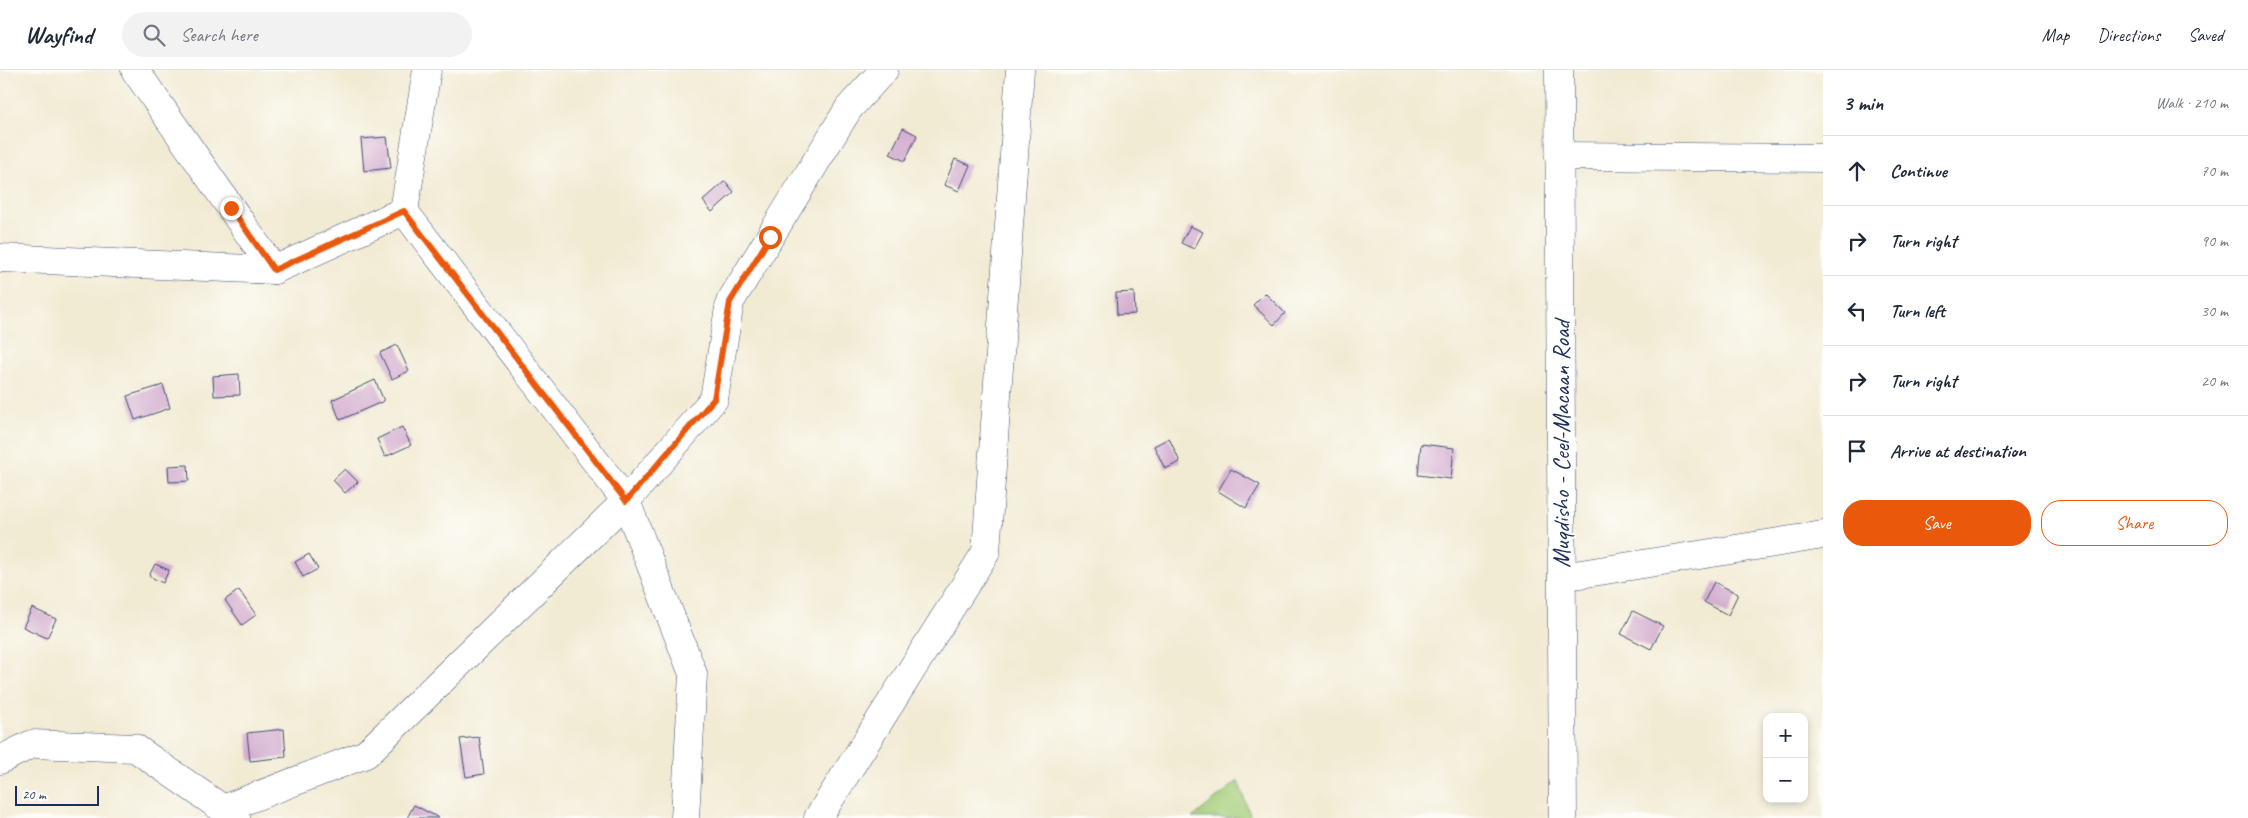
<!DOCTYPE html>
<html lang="en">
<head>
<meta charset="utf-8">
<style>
	:root { --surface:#fff; --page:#f2f2f3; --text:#1f2937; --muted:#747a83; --line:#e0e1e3; --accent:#ea580c }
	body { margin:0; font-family:Caveat,sans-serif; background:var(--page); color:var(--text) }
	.controls { position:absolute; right:15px; bottom:15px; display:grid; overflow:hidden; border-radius:10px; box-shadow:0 2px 8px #0003 }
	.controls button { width:45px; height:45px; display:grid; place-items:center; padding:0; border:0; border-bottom:1px solid var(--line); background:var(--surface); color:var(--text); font:25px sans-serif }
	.scale { position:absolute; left:15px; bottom:12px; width:84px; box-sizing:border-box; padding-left:5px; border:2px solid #1b2f5e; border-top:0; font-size:14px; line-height:18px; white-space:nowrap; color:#1b2f5e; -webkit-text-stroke:4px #fdfcf7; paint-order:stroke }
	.stop { position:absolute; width:15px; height:15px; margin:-11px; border:4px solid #ea580c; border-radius:50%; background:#fff }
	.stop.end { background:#ea580c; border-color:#fff; box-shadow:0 1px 5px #0008 }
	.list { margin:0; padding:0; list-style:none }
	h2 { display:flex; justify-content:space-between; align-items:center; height:65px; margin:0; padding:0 20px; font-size:21px }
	h2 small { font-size:16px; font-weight:400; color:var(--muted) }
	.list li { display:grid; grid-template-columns:32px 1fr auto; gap:15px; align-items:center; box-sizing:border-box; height:70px; padding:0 20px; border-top:1px solid var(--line) }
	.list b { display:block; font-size:19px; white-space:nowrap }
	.list em { font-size:16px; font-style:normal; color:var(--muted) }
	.actions { display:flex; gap:10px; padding:15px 20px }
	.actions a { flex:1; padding:11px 0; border:1px solid var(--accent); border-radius:20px; text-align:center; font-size:18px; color:var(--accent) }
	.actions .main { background:var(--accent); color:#fff }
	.icon { flex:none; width:28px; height:28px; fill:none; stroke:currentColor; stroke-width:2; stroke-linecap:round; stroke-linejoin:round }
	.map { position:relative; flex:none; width:1823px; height:748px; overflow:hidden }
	header { display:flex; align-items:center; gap:30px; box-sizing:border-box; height:70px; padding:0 25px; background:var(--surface); border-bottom:1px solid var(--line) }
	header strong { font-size:24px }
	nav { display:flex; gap:28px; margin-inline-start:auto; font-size:18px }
	.search { width:350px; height:45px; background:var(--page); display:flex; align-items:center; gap:12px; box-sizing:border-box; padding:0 18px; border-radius:28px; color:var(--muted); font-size:19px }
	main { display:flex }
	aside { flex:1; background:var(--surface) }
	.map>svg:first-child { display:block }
	.green { fill:#a5ce7a; stroke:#607e6c }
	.building { fill:#d4afd0 }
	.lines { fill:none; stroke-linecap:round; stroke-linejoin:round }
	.minor-casing { stroke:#3b4b70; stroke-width:29 }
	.tertiary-casing { stroke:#3b4b70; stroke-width:29 }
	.minor { stroke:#fff; stroke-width:28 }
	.tertiary { stroke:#fff; stroke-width:28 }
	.route { stroke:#ea580c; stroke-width:6 }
	.labels { text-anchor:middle; stroke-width:4; stroke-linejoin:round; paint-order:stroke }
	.street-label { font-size:24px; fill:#1b2f5e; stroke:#fdfcf7 }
</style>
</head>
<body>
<header>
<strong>Wayfind</strong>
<div class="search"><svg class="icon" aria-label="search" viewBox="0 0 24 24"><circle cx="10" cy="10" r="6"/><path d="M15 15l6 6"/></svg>Search here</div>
<nav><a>Map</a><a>Directions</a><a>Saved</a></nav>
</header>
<main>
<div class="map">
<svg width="1823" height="748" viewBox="0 0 1823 748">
	<rect width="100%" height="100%" fill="#fdfcf7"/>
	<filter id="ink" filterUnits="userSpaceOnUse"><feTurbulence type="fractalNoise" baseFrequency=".02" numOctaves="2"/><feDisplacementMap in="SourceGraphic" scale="10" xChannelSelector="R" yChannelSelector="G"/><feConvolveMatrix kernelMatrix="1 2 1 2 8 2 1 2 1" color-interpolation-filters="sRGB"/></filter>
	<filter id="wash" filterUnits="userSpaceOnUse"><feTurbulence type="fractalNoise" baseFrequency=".0096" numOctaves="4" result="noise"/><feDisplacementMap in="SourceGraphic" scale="20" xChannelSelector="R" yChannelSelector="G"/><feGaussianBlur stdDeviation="1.12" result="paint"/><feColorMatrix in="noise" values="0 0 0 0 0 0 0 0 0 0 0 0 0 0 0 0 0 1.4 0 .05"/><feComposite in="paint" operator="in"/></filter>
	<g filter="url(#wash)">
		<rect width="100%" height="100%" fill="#f2ebd4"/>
		<polygon class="green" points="1238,711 1251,748 1192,748"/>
		<g id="blocks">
			<g class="building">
				<polygon points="903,58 917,65 905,91 890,84"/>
				<polygon points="387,67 391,98 364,101 361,69"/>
				<polygon points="955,89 970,95 959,121 944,115"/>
				<polygon points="725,111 734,122 712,142 703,131"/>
				<polygon points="1190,156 1203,162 1194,179 1181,173"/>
				<polygon points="1134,222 1135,244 1117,245 1116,223"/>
				<polygon points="1265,223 1285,243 1274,255 1253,235"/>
				<polygon points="397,275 409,301 392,309 380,283"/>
				<polygon points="239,304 240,325 214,326 213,306"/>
				<polygon points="375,310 384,331 340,350 332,330"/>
				<polygon points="163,315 170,338 135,350 127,326"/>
				<polygon points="402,357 411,375 385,387 377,369"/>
				<polygon points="1169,368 1180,392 1165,399 1154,376"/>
				<polygon points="1421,374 1454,378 1451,409 1418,405"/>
				<polygon points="188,395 189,411 169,412 168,396"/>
				<polygon points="345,399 358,412 345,423 333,410"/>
				<polygon points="1231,399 1260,415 1246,438 1218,421"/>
				<polygon points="309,484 318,499 303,507 295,492"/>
				<polygon points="155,494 169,500 163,513 149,506"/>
				<polygon points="1714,512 1738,524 1728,545 1704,532"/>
				<polygon points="239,520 256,545 242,555 225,530"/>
				<polygon points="32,538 56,549 47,568 23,557"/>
				<polygon points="1633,541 1663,556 1651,579 1621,564"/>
				<polygon points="284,659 286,687 250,691 247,663"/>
				<polygon points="479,667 484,704 466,707 460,669"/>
				<polygon points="414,735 439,748 407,748"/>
			</g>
		</g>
	</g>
	<g filter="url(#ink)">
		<use href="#blocks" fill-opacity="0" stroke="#3b4b70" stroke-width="1"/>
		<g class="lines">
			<g class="minor-casing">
				<g id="minor">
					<polyline points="135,0 274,200"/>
					<polyline points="427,0 404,141 626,431 693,604 685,748"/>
					<polyline points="1559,86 1823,88"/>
					<polyline points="0,188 274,200 404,141"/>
					<polyline points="1562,507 1823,465"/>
					<polyline points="0,690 32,674 135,678 236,748"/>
					<polyline points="223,739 366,684 626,431 714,329 730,232 849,38 884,0"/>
					<polyline points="818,748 986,482 1020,0"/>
				</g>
			</g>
			<g class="tertiary-casing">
				<polyline id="tertiary" points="1559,0 1563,748"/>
			</g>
			<use href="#minor" class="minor"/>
			<use href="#tertiary" class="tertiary"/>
		</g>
	</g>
	<g class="lines" filter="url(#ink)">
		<polyline class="route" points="231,138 274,200 404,141 626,431 714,329 730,232 770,167"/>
	</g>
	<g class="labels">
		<g class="street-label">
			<text transform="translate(1561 374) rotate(-90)" y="8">Muqdisho - Ceel-Macaan Road</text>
		</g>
	</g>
</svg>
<div class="controls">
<button>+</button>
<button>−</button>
</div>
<div class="scale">20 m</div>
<div class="stop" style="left:770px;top:167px"></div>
<div class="stop end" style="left:231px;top:138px"></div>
</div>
<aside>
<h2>3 min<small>Walk · 210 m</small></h2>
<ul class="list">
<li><svg class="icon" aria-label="ahead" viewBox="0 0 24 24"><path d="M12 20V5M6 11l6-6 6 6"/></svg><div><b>Continue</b></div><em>70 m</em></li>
<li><svg class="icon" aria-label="right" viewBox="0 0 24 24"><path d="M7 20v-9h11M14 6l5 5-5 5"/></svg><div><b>Turn right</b></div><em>90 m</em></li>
<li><svg class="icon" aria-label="left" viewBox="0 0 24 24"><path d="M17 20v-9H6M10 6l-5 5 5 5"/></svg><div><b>Turn left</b></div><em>30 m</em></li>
<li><svg class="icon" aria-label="right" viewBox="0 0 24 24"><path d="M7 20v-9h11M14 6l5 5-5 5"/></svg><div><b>Turn right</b></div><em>20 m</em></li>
<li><svg class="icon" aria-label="arrive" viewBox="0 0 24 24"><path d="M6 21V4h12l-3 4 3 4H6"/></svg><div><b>Arrive at destination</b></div></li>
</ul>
<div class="actions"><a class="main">Save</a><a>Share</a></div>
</aside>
</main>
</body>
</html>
